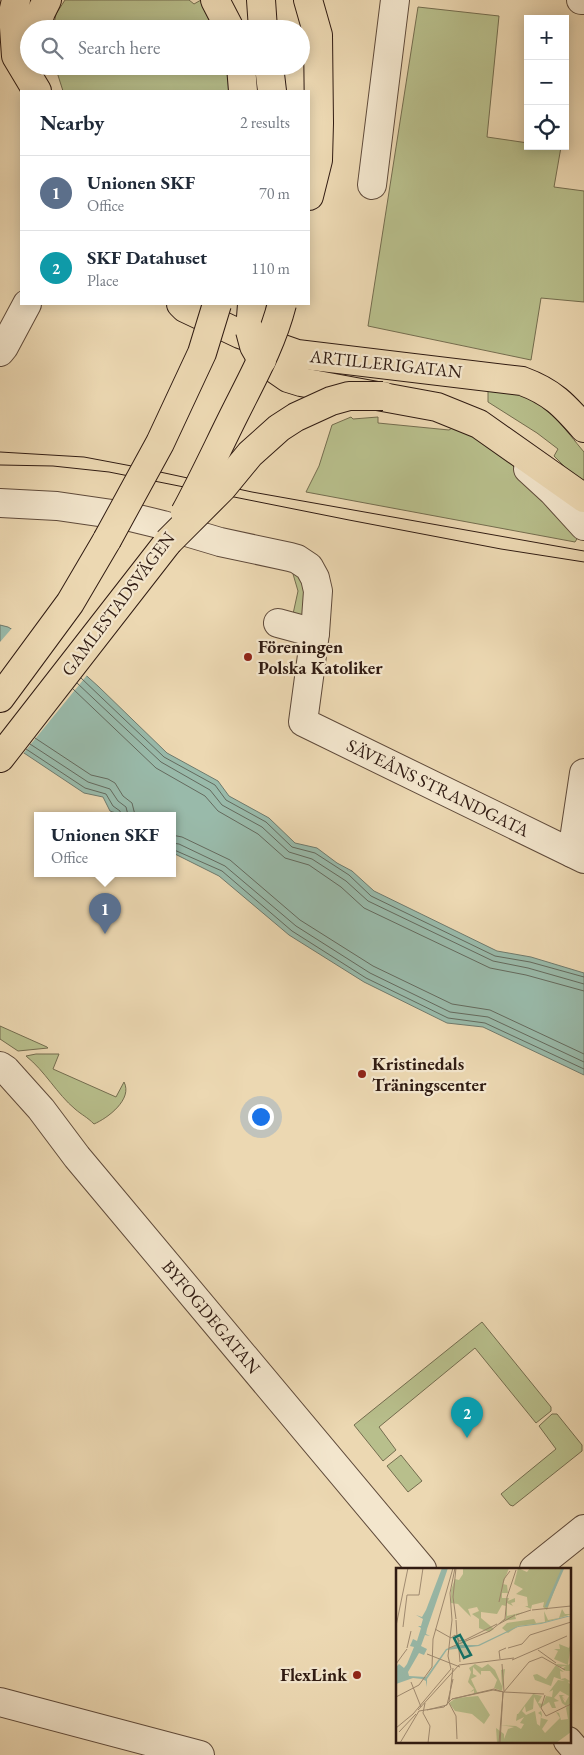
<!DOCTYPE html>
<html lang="en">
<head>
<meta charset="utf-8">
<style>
	:root { --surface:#fff; --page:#f6f6f7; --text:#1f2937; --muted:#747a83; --line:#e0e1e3; --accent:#ea580c }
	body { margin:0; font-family:"EB Garamond",serif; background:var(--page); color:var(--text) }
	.controls { position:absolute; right:15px; top:15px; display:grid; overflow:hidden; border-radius:0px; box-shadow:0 2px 12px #0003 }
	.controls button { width:45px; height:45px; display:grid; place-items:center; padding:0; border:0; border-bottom:1px solid var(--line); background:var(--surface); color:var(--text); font:25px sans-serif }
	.you { position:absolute; left:260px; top:1116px; width:18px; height:18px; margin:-12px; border:4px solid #fff; border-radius:50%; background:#1a73e8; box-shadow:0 0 0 8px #1a73e833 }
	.badge { display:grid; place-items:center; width:32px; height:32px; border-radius:50%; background:var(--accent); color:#fff; font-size:16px; font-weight:700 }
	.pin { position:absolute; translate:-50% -41px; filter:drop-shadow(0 1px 2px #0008) }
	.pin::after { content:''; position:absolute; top:26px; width:18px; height:15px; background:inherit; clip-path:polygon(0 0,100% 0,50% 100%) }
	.popup { position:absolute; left:34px; top:812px; width:142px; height:65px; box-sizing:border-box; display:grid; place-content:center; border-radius:0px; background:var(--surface); filter:drop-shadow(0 1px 4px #0005); font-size:16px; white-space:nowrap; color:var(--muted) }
	.popup b { font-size:19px; color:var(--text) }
	.popup::after { content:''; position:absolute; left:50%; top:100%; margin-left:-10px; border:10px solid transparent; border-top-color:var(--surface) }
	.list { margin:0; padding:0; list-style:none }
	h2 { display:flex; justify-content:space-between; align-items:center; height:65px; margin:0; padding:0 20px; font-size:21px }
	h2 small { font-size:16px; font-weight:400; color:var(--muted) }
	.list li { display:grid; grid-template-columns:32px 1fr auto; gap:15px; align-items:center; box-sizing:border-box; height:75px; padding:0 20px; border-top:1px solid var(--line) }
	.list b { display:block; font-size:19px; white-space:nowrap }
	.list p { margin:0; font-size:16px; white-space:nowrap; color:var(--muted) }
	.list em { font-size:16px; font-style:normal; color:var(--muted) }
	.icon { flex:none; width:28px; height:28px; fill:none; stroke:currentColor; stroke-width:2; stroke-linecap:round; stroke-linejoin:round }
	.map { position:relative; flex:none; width:584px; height:1755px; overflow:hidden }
	.search { position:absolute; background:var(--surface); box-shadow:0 2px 12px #0003; left:20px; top:20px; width:290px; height:55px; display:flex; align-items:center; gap:12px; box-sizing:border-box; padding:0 18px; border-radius:28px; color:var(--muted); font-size:19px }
	.panel { position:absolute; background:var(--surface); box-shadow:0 2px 12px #0003; left:20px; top:90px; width:290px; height:215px; border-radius:0px }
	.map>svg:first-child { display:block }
	.green { fill:#b8bf8c; stroke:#746d4f }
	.water { fill:#99baaa; stroke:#6f7a6d }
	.pier { fill:#ecd8b2 }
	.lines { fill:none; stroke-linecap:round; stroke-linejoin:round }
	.shore { stroke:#646a5e; stroke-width:1 }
	.minor-casing { stroke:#5f4a3a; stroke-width:30 }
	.major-casing { stroke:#301b12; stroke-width:30 }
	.minor { stroke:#f3e6cd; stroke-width:28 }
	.major { stroke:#ecd8b2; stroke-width:28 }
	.tram { stroke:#301b12; stroke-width:1 }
	.major-bridge-casing { stroke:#301b12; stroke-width:30; stroke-linecap:butt }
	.major-bridge { stroke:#ecd8b2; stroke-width:28 }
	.poi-dot { fill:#8f2418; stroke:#f3e6cd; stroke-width:2 }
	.labels { text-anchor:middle; stroke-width:4.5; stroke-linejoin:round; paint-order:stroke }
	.street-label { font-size:18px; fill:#301b12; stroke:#f3e6cd }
	.poi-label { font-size:18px; font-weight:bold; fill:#301b12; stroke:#f3e6cd; text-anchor:start }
	.inset-river { fill:none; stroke:#99baaa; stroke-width:2.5 }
	.inset-road { fill:none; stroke:#a18c72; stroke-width:1 }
	.view { fill:#0f766e; fill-opacity:0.15; stroke:#0f766e; stroke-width:2.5 }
	.inset-edge { fill:none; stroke:#301b12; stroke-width:2.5 }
</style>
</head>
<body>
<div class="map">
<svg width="584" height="1755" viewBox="0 0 584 1755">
	<rect width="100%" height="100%" fill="#ecd8b2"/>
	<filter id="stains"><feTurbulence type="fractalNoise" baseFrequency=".004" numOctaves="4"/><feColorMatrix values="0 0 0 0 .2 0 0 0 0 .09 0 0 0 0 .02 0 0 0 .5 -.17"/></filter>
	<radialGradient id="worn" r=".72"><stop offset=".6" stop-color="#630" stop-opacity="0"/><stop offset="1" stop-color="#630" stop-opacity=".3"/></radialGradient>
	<g class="green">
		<polygon points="65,0 189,0 194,4 201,0 210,13 217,29 53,29 56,14"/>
		<polygon points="418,7 499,16 487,137 528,143 528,146 561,147 554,187 584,191 584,302 541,298 531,360 368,326"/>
		<polygon points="55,66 230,66 231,91 63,91"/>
		<path d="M488,388c11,2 21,3 32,6 27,8 46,37 64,58v34l-30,-30 4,-7 -21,-16 -49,-31z"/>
		<polygon points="351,417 353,419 378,417 378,423 449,430 454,427 469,432 513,460 580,534 575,542 306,492 319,466 332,425"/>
		<polygon points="294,572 304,582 306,619 293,614 298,591 293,574"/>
		<polygon points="0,1026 47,1047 48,1048 18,1051 0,1039"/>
		<path d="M36,1054h23l-6,15 63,28 8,-15c9,17 -16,36 -30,42 -7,-7 -12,-9 -19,-15 -18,-15 -30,-38 -49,-53z"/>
		<polygon points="482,1322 551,1407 551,1411 536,1423 475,1348 379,1427 396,1450 383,1461 354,1425"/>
		<polygon points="552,1414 557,1414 582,1445 582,1451 513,1506 510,1505 501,1494 556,1449 539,1426"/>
		<polygon points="401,1455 422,1481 408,1492 387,1466"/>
	</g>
	<polygon class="water" points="0,625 8,627 79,669 99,687 167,753 218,781 229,796 269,818 295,843 317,848 337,863 352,871 374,891 497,951 531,957 584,973 584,1075 483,1027 447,1023 364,982 289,935 219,876 173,853 172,815 122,815 110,811 103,797 84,793 0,737"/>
	<polygon class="pier" points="13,627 80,667 88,674 22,755 0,740 0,642"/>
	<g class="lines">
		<g class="shore">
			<polyline points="81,678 164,757 215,785 226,800 266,822 292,847 315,853 349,875 371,896 495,956 530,962 584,977"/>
			<polyline points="77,683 161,762 210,790 222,805 262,827 289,852 312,859 346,881 368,901 493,961 528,968 584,984"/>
			<polyline points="73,689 156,768 205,796 218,811 258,834 285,858 309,865 341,887 364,908 490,968 526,975 584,991"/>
			<polyline points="35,738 91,775 108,779 115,783 123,796 132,803 135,815"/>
			<polyline points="30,744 88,782 110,789 118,801 126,807 128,815"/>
			<polyline points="26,749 85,788 106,794 113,806 120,811 121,815"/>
			<polyline points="172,835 182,837 230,860 300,920 373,966 452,1004 490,1010 584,1054"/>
			<polyline points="172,843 179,844 225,866 296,926 370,973 450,1012 488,1017 584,1062"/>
			<polyline points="172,849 222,871 292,931 366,978 448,1018 485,1023 584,1069"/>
		</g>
		<g class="minor-casing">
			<g id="minor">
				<polyline points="581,0 584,0"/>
				<polyline points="372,185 395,0"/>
				<polyline points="0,352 4,347 27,304"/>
				<polyline points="528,469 553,492 584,526"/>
				<polyline points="0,503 57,506 126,516 163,525 220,542 290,557 297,559 309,567 315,578 318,591 315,633 303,722 584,859"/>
				<polyline points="278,623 315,633"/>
				<polyline points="572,853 584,773"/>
				<polyline points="0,1066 6,1070 41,1109 77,1157 422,1569"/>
				<polyline points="534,1569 584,1529"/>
				<polyline points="0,1702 200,1755"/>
				<polyline points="568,1741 580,1755"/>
			</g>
		</g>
		<g class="major-casing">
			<g id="major">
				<polyline points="16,0 13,13 16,56 37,91"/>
				<polyline points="215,0 230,29"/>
				<polyline points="261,0 263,29"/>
				<polyline points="308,0 318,35 319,123 318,160 309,196"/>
				<polyline points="35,29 41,12 47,0"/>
				<polyline points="241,66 243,91"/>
				<polyline points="269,66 272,91"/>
				<path d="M181,304l4,4 55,26 57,20 225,27c30,11 42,24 62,47"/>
				<polyline points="250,331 252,304"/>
				<polyline points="262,360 288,378 301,382 437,407 479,424 584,498"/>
				<polyline points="0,698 70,603 107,540"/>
				<polyline points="0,758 168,542"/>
			</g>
		</g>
		<use href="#minor" class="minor"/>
		<use href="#major" class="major"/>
		<g class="tram">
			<polyline points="0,452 84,457 137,467 252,492 584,551"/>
			<polyline points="0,465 53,466 109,472 349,520 501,549 584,562"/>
		</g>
		<g class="major-bridge-casing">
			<g id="major-bridge">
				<polyline points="250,331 254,346 262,360"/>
				<path d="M185,513c18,-33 33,-66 50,-100 18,-36 37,-70 47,-109"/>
				<polyline points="107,540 160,443 202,353 217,304"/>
				<polyline points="168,542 222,488 250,454 279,428 296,417 331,401 349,396 383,396"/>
			</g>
		</g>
		<use href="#major-bridge" class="major-bridge"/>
	</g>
	<g class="poi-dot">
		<circle cx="248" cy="657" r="5"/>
		<circle cx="362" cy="1074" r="5"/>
		<circle cx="357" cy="1675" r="5"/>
	</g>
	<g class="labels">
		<g class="street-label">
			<text transform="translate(386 364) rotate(6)" y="6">ARTILLERIGATAN</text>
			<text transform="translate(118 604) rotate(-53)" y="6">GAMLESTADSVÄGEN</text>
			<text transform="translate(438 788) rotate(26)" y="6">SÄVEÅNS STRANDGATA</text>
			<text transform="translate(211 1317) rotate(50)" y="6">BYFOGDEGATAN</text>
		</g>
		<g class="poi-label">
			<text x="258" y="653">Föreningen<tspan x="258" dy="21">Polska Katoliker</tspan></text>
			<text x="372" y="1070">Kristinedals<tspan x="372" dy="21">Träningscenter</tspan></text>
			<text x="347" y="1681" text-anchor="end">FlexLink</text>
		</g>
	</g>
	<g transform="translate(396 1568)">
		<rect width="175" height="175" fill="#ecd8b2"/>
		<path d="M67,0h46l-6,16 4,1 1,8h-6v5h7l-1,3 7,-3v4l-4,1 2,3 -6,-3v13l17,-4 -9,4 1,3 -14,2 4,-3v-12l-4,-1 -5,9 -16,-2v6l13,11 -5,3 -10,-4v-9l-7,-5 7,-3 -2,-4 -9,2 3,8 -13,-13 -7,-1v-13l4,-11 4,1 4,-6zM122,0l9,4 3,-4h33l-16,42 -4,-3 1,-5 -12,3 -1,4 -6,-3h3l-1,-9 -11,-3 7,-5 -9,-5zM166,41l3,5h6l-8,3 -21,6 -24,3 -10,7 -6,-5 5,-5 27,-4 2,4 9,-1 -1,-11 4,9 11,-2zM175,75l-3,22 3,-2v8h-5l-4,-2 4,-3 -6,1 -4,-3 12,1 -14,-6 4,-8 -4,-2h6l-1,-5 10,4zM92,96l7,6 7,16 -1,-16 4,-1 -3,22 -8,-3 3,-8 -7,-9h-9v4l-8,-8v7l4,2 -6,3 7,15h-4v-4l-1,1 -3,1 4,-3 -6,-7 3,-10 -2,-4 6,-4 7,4zM160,97l8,7 -4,-1 1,8 4,-1 5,3 1,-3v3l-3,1 3,3v47l-15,11h-59l-1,-15 8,6v5l4,-10 6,-2 -14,-2 16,1 5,3 3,-5 -4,-1 4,-6 -8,4 1,-7h-15h16l15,-20 9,2 -4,7 5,1 3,-8 6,1 1,-7 -4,2 9,-12 7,1 -11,-4 -3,9 -16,-6 -2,-5 4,-1 9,5zM164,123l9,5 -4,7 -3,-6 4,4 -4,-5 3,-1h-6l3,8 4,3 3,-2 -3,4 2,11 -7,1 -2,-7 -3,-1 4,6 -15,15 -3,-4 6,-9 -7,-2 1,-3 -1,-4 -3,2 3,2 -1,11 -3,-2 -2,-13 -9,4 -4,-4 3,-5 1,6 7,-3 1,-12 6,11 9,-6 3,6h4l-2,-6 5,-1 -5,-3zM82,128l12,19 -6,9 -12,-10 -17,-3 -6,-8 7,-5z" fill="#b8bf8c" fill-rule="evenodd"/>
		<path d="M46,0h6l-21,61 -1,5 4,2 -5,-1 -4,11 6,3 -3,6 -5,-2 -11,19 1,4 17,1 20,-28 12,-4h20l40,-19 23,-3 26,-7h4l-30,8 -23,3 -39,19 -32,4 -20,29v3l-1,5v-6l-4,-2 -9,-1 -17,6v-17l3,-3 5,4 3,-4 7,-17 -4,-1 3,-7 4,2 4,-13 -3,-2h3l2,-7 -7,-4 6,2 4,-7z" fill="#99baaa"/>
		<path class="inset-river" d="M150,39l17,-39"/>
		<path class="inset-road" d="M103,34l5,-23 6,-8M136,42l39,-4M120,47l15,-5M60,51l-3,-22 3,-29M60,52l1,16M103,56l16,-9M0,58l12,-58M7,59l4,-32h12l4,-27M39,61l16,9 4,-3M59,67l4,6 6,-1 32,-16M62,70l2,24M11,80l4,-17M53,80l41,-17 15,-12 2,-22 9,-27M112,80l14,-4 8,-9 41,-13M142,82l18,13M31,86l33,13M104,91l-1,-8 7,-3M116,92l55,-24M0,96l11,-15M106,96l2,27M15,114l10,25M108,124l40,2M149,127l-4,13 5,8 25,-12M0,129l23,-12 13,-18 1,-28 20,-71M56,131l42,-10 9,3M53,134l4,-34M29,135l-2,10 7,13 -2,17M53,135l7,13 1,23M22,142l41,-45 55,-7M31,142l20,-5 6,-26M0,160l17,-14 38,-45 -3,-13 4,-36 -2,-27 5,-25M3,164l17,-18M4,175l19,-32 25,-4 8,-8 41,-9 11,2M103,175l4,-50 26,-31 13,-5 23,13M104,175l3,-51"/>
		<path class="view" d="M64,67l11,20 -7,3 -10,-20z"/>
		<rect width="175" height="175" class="inset-edge"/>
	</g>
	<rect width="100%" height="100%" filter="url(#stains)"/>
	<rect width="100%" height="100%" fill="url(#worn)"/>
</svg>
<div class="controls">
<button>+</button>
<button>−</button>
<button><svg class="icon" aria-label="locate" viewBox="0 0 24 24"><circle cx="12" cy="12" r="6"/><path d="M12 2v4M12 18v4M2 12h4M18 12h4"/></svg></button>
</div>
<div class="you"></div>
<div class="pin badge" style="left:105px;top:934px;background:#5c6f8a">1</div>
<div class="popup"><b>Unionen SKF</b>Office</div>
<div class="pin badge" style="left:467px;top:1438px;background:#0f9aa8">2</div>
<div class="search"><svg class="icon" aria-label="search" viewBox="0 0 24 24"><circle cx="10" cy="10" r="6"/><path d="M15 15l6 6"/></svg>Search here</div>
<section class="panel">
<h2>Nearby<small>2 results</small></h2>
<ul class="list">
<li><span class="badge" style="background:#5c6f8a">1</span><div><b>Unionen SKF</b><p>Office</p></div><em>70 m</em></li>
<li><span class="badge" style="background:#0f9aa8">2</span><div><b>SKF Datahuset</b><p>Place</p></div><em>110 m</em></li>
</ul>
</section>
</div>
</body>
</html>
